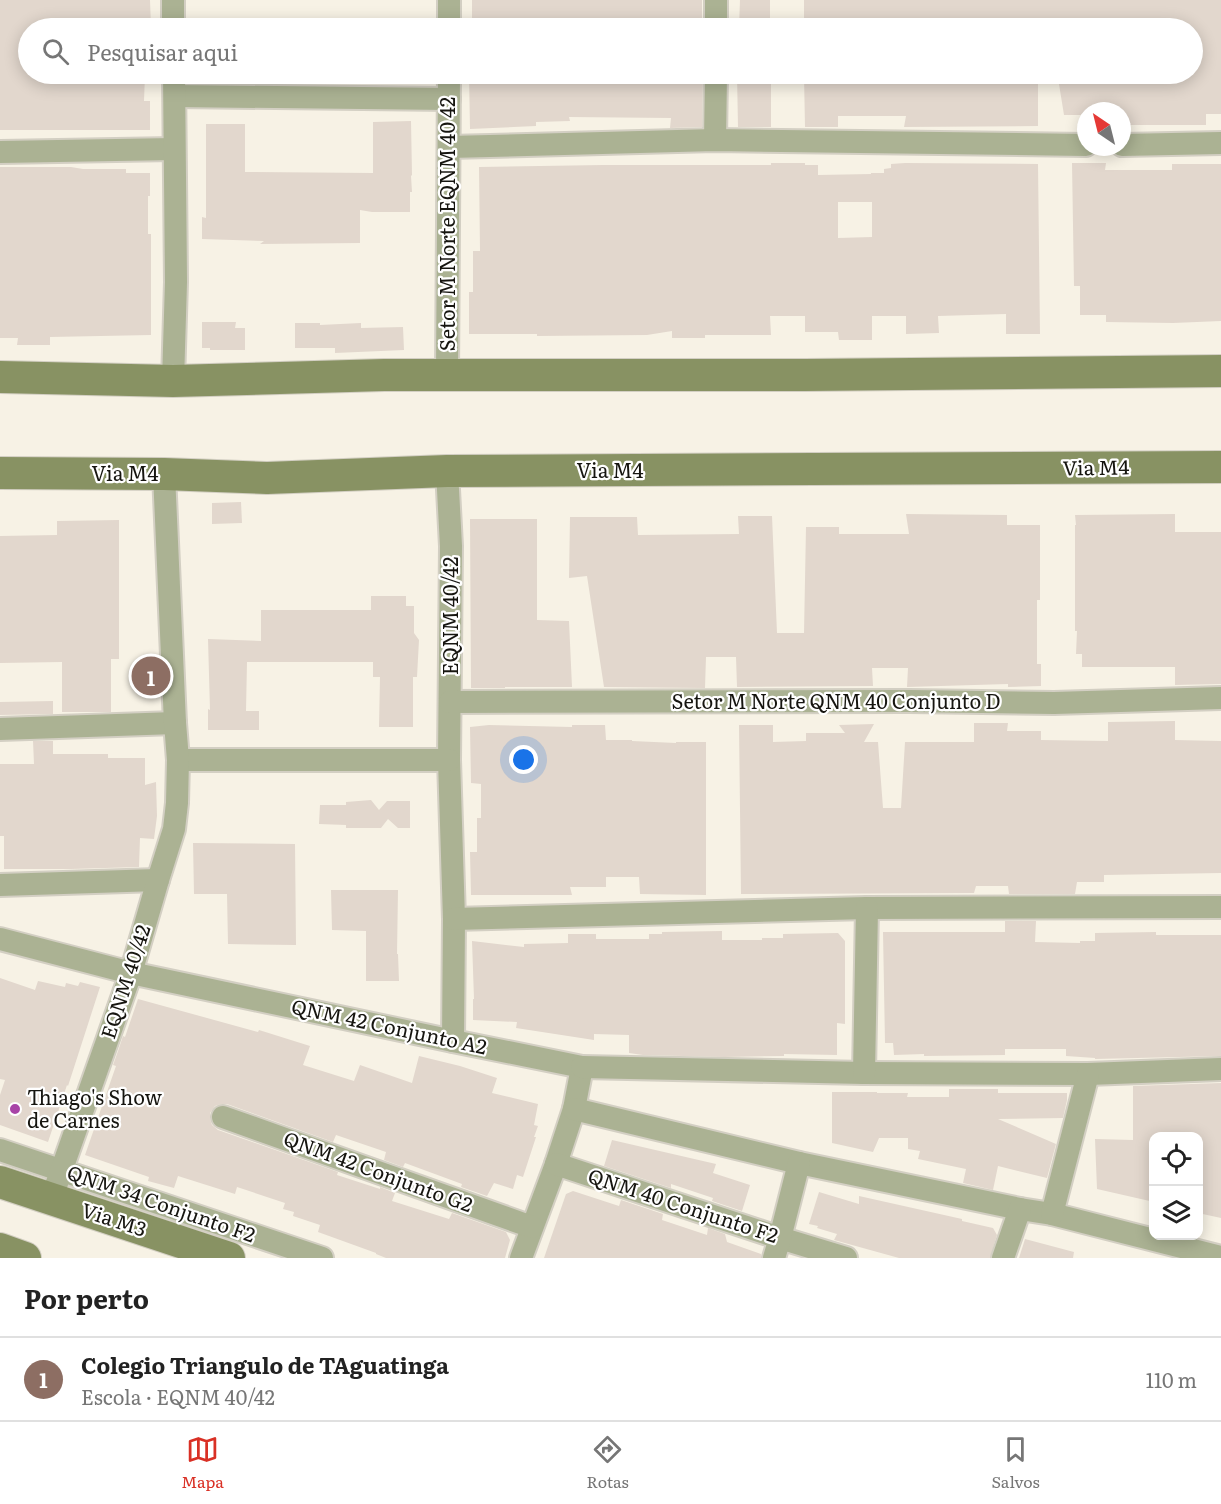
<!DOCTYPE html>
<html lang="pt">
<head>
<meta charset="utf-8">
<style>
	:root { --surface:#fff; --page:#f6f6f6; --text:#222; --muted:#767676; --line:#e0e0e0; --accent:#d93025 }
	body { margin:0; font-family:Literata,serif; background:var(--page); color:var(--text) }
	.controls { position:absolute; right:18px; bottom:18px; display:grid; overflow:hidden; border-radius:12px; box-shadow:0 3px 15px #0003 }
	.controls button { width:54px; height:54px; display:grid; place-items:center; padding:0; border:0; border-bottom:2px solid var(--line); background:var(--surface); color:var(--text); font:30px sans-serif }
	.compass { position:absolute; left:1077px; top:102px; width:54px; height:54px; border-radius:50%; background:var(--surface); box-shadow:0 3px 15px #0003; rotate:325deg }
	.you { position:absolute; left:524px; top:760px; width:21px; height:21px; margin:-15px; border:4px solid #fff; border-radius:50%; background:#1a73e8; box-shadow:0 0 0 9px #1a73e833 }
	.badge { display:grid; place-items:center; width:39px; height:39px; border-radius:50%; background:var(--accent); color:#fff; font-size:20px; font-weight:700 }
	.pin { position:absolute; translate:-50% -50%; border:3px solid #fff; box-shadow:0 2px 6px #0006 }
	.list { margin:0; padding:0; list-style:none }
	h2 { display:flex; justify-content:space-between; align-items:center; height:78px; margin:0; padding:0 24px; font-size:26px }
	h2 small { font-size:20px; font-weight:400; color:var(--muted) }
	.list li { display:grid; grid-template-columns:39px 1fr auto; gap:18px; align-items:center; box-sizing:border-box; height:84px; padding:0 24px; border-top:2px solid var(--line) }
	.list b { display:block; font-size:22px; white-space:nowrap }
	.list p { margin:0; font-size:20px; white-space:nowrap; color:var(--muted) }
	.list em { font-size:20px; font-style:normal; color:var(--muted) }
	.icon { flex:none; width:33px; height:33px; fill:none; stroke:currentColor; stroke-width:2; stroke-linecap:round; stroke-linejoin:round }
	.map { position:relative; flex:none; width:1221px; height:1258px; overflow:hidden }
	.search { position:absolute; background:var(--surface); box-shadow:0 3px 15px #0003; left:18px; right:18px; top:18px; height:66px; display:flex; align-items:center; gap:15px; box-sizing:border-box; padding:0 21px; border-radius:33px; color:var(--muted); font-size:22px }
	.sheet { height:162px; background:var(--surface) }
	nav { display:flex; justify-content:space-around; align-items:center; box-sizing:border-box; height:84px; border-top:2px solid var(--line); background:var(--surface); font-size:16px; color:var(--muted) }
	nav a { display:grid; justify-items:center; gap:3px }
	nav .on { color:var(--accent) }
	.map>svg:first-child { display:block }
	.building { fill:#e2d7cd; fill-rule:evenodd }
	.lines { fill:none; stroke-linecap:round; stroke-linejoin:round }
	.street-casing { stroke:#d3cfc3; stroke-width:26 }
	.secondary-casing { stroke:#d3cfc3; stroke-width:34 }
	.street { stroke:#abb293; stroke-width:22 }
	.secondary { stroke:#889263; stroke-width:32 }
	.poi-dot { fill:#a843a7; stroke:#fff; stroke-width:2 }
	.labels { text-anchor:middle; stroke-width:4.5; stroke-linejoin:round; paint-order:stroke }
	.street-label { font-size:20px; fill:#161510; stroke:#fff }
	.poi-label { font-size:20px; fill:#161510; stroke:#fff; text-anchor:start }
</style>
</head>
<body>
<div class="map">
<svg width="1221" height="1258" viewBox="0 0 1221 1258">
	<rect width="100%" height="100%" fill="#f7f2e5"/>
	<g class="building">
		<polygon points="0,0 150,0 151,28 28,28 28,74 49,74 49,76 87,76 87,74 145,74 144,101 150,101 150,130 0,130"/>
		<polygon points="472,0 702,0 702,27 670,27 670,28 484,28 484,21 472,22"/>
		<polygon points="740,0 770,0 770,28 739,28"/>
		<polygon points="804,0 1221,0 1221,114 1206,114 1206,125 1122,125 1122,111 1086,111 1086,115 1064,115 1058,78 1114,75 1114,74 1192,74 1192,28 904,28 904,23 870,23 870,28 804,28"/>
		<polygon points="469,74 703,74 702,127 670,128 671,118 569,117 570,121 536,122 536,126 470,129"/>
		<polygon points="737,74 771,74 771,127 738,127"/>
		<polygon points="840,74 860,74 860,80 913,81 913,74 1038,74 1038,126 904,127 906,116 838,116 838,127 805,127 804,75 840,76"/>
		<polygon points="411,121 412,175 411,176 412,192 410,192 410,212 372,212 360,210 360,243 260,244 264,241 202,239 202,217 206,218 206,124 245,124 245,172 373,173 373,122"/>
		<path d="M771,163h34v2h13v10l53,-1v-1h13v-4l7,-1v-4l14,-1 133,1 2,170h-34v-20l-68,2 1,17 -33,1v-18h-34v24h-33l-1,-8h-33v-16h-35l1,19h-66v3h-33v-7l-25,4 -110,1v-2h-68v-42h4v-41h7l-1,-84 124,-2h168zM838,202h34v35l-34,1z"/>
		<polygon points="1072,163 1106,163 1105,170 1172,170 1172,164 1221,164 1221,321 1173,323 1106,322 1106,315 1080,315 1080,286 1074,286"/>
		<polygon points="0,167 71,167 83,169 126,169 126,173 150,173 150,196 148,196 148,234 151,234 151,335 50,337 50,345 17,345 18,338 0,338"/>
		<polygon points="202,322 236,322 235,328 245,328 245,350 210,350 210,348 202,348"/>
		<polygon points="295,323 320,323 320,325 361,323 361,328 403,327 404,350 335,353 335,348 295,348"/>
		<polygon points="241,502 242,523 212,524 212,503"/>
		<polygon points="906,514 1007,515 1007,525 1040,525 1040,600 1037,600 1037,664 1041,664 1041,686 1008,687 1008,684 907,687 908,668 872,668 873,686 737,687 736,657 706,657 705,688 604,687 587,576 569,578 570,517 637,517 638,535 739,534 738,516 772,516 777,633 804,633 806,527 839,527 839,534 909,534"/>
		<polygon points="1175,514 1175,532 1221,532 1221,684 1175,685 1175,667 1082,667 1082,654 1076,654 1077,631 1075,631 1075,525 1076,525 1075,515"/>
		<polygon points="470,519 537,519 537,620 569,621 572,687 505,687 505,688 471,688"/>
		<polygon points="119,520 119,659 111,659 111,712 62,712 62,662 0,663 0,536 57,535 57,521"/>
		<polygon points="371,596 406,596 406,606 414,606 414,633 419,640 417,677 413,677 413,727 379,727 380,677 373,677 373,662 247,662 246,711 259,711 259,730 208,730 208,709 210,710 208,639 261,641 261,610 371,610"/>
		<polygon points="53,701 53,714 0,715 0,702"/>
		<polygon points="1175,721 1175,740 1221,741 1221,873 1104,875 1104,882 1077,882 1075,894 1009,894 1008,886 976,886 974,893 741,894 739,725 773,725 773,742 806,741 806,733 845,733 839,725 874,724 864,742 878,742 883,808 901,808 905,742 974,742 974,723 1008,723 1007,731 1041,731 1041,740 1108,741 1108,722"/>
		<polygon points="489,725 572,727 572,725 605,725 606,740 632,740 632,741 676,743 676,742 706,742 706,895 640,894 639,877 606,877 606,887 570,887 572,895 471,895 470,852 477,852 477,818 481,818 481,784 471,783 470,727"/>
		<polygon points="33,741 53,741 53,754 108,754 108,758 145,758 145,785 156,782 157,816 154,839 140,838 139,867 71,869 4,869 4,836 0,836 0,764 34,764"/>
		<polygon points="371,800 379,810 387,801 410,801 410,828 398,828 388,819 381,828 346,828 346,825 319,824 320,805 346,805 346,802"/>
		<polygon points="193,843 295,844 296,945 228,944 227,894 194,894"/>
		<polygon points="331,890 398,890 397,954 398,954 399,981 366,981 366,931 332,930"/>
		<polygon points="1005,921 1036,921 1035,942 1080,943 1080,941 1095,941 1095,933 1156,932 1156,935 1221,935 1221,1056 1095,1059 1095,1058 1066,1056 1066,1049 1005,1049 1005,1055 924,1056 924,1054 894,1055 893,1043 885,1043 883,932 1005,932"/>
		<polygon points="722,931 722,940 762,940 762,938 783,938 783,934 838,933 845,941 845,1024 837,1023 837,1055 784,1054 784,1056 724,1057 643,1055 629,1053 629,1035 594,1034 594,1040 516,1028 517,1022 473,1020 473,999 474,999 472,941 524,947 524,944 568,943 568,934 596,934 596,939 649,939 649,934 662,934 662,932"/>
		<polygon points="0,978 35,990 38,981 65,987 66,983 78,986 80,982 100,987 68,1086 67,1085 48,1142 0,1125 0,1095 5,1080 0,1079"/>
		<polygon points="138,999 258,1032 259,1030 310,1046 303,1065 354,1081 360,1065 412,1083 419,1056 460,1066 497,1078 492,1093 538,1104 534,1125 538,1126 534,1137 536,1137 523,1177 517,1175 513,1189 494,1183 487,1196 461,1187 462,1184 405,1163 403,1167 384,1160 386,1152 336,1135 333,1142 227,1104 221,1104 215,1106 210,1113 210,1119 212,1125 218,1130 338,1172 337,1175 380,1189 380,1187 395,1193 392,1201 449,1219 452,1213 506,1232 510,1240 505,1258 386,1258 376,1254 376,1253 318,1232 320,1225 293,1216 294,1212 283,1209 285,1203 237,1187 235,1194 178,1176 174,1188 148,1181 149,1177 85,1155 116,1066 113,1065 118,1051 123,1036 125,1037"/>
		<polygon points="1221,1083 1221,1218 1198,1213 1198,1137 1154,1137 1154,1202 1097,1189 1095,1139 1133,1140 1133,1086"/>
		<polygon points="949,1089 998,1089 998,1093 1067,1093 1067,1100 1063,1118 998,1119 1056,1144 1047,1178 998,1166 993,1190 963,1183 966,1169 918,1159 920,1151 908,1149 908,1138 879,1138 873,1152 832,1143 832,1092 877,1092 877,1093 908,1093 907,1097 949,1097"/>
		<polygon points="612,1140 716,1164 713,1173 750,1185 742,1211 712,1201 713,1198 671,1184 671,1188 604,1166"/>
		<polygon points="573,1191 619,1206 621,1200 663,1214 662,1220 707,1235 708,1228 725,1234 727,1242 761,1254 761,1258 544,1258 566,1194"/>
		<polygon points="819,1192 859,1204 859,1196 962,1219 962,1221 993,1228 997,1235 990,1258 899,1258 834,1240 837,1234 817,1228 818,1226 809,1224"/>
		<polygon points="1025,1239 1074,1252 1073,1258 1019,1258"/>
	</g>
	<g class="lines">
		<g class="street-casing">
			<g id="street">
				<polyline points="173,0 173,28"/>
				<polyline points="449,28 449,0"/>
				<polyline points="716,28 716,0"/>
				<polyline points="175,96 449,99"/>
				<polyline points="715,140 716,74"/>
				<polyline points="1122,145 1221,143"/>
				<polyline points="449,147 715,140 1086,145"/>
				<polyline points="0,152 174,149"/>
				<polyline points="447,375 449,74"/>
				<polyline points="173,381 176,282 174,74"/>
				<polyline points="447,471 451,546 449,760 454,919 453,1041"/>
				<polyline points="450,702 909,701 1054,703 1221,698"/>
				<polyline points="0,729 175,723"/>
				<polyline points="178,760 449,760"/>
				<polyline points="0,885 158,880"/>
				<polyline points="454,919 867,908 1221,907"/>
				<polyline points="0,939 131,973 453,1041 582,1067 574,1109 556,1164 521,1258"/>
				<polyline points="582,1067 864,1073 1088,1074 1221,1069"/>
				<polyline points="864,1073 867,908"/>
				<polyline points="574,1109 799,1163 1020,1209 1052,1214 1221,1257"/>
				<polyline points="223,1117 532,1227"/>
				<polyline points="0,1150 322,1258"/>
				<polyline points="556,1164 780,1238 846,1258"/>
				<polyline points="51,1200 131,973 158,880 174,829 177,803 178,760 175,723 164,474"/>
				<polyline points="1052,1214 1088,1074"/>
				<polyline points="774,1258 780,1238 799,1163"/>
				<polyline points="1003,1258 1020,1209"/>
			</g>
		</g>
		<g class="secondary-casing">
			<g id="secondary">
				<polyline points="0,377 173,381 384,375 805,375 1221,371"/>
				<polyline points="0,473 164,474 267,478 447,471 1221,467"/>
				<polyline points="0,1182 229,1258"/>
				<polyline points="0,1249 25,1258"/>
			</g>
		</g>
		<use href="#street" class="street"/>
		<use href="#secondary" class="secondary"/>
	</g>
	<circle class="poi-dot" cx="15" cy="1109" r="6"/>
	<g class="labels">
		<g class="street-label">
			<text transform="translate(448 224) rotate(-90)" y="7">Setor M Norte EQNM 40 42</text>
			<text transform="translate(1096 468) rotate(-1)" y="7">Via M4</text>
			<text x="610" y="478">Via M4</text>
			<text x="125" y="481">Via M4</text>
			<text transform="translate(451 616) rotate(-90)" y="7">EQNM 40/42</text>
			<text x="836" y="709">Setor M Norte QNM 40 Conjunto D</text>
			<text transform="translate(126 982) rotate(-72)" y="7">EQNM 40/42</text>
			<text transform="translate(389 1027) rotate(12)" y="7">QNM 42 Conjunto A2</text>
			<text transform="translate(378 1172) rotate(20)" y="7">QNM 42 Conjunto G2</text>
			<text transform="translate(161 1204) rotate(19)" y="7">QNM 34 Conjunto F2</text>
			<text transform="translate(683 1206) rotate(18)" y="7">QNM 40 Conjunto F2</text>
			<text transform="translate(114 1220) rotate(18)" y="7">Via M3</text>
		</g>
		<g class="poi-label">
			<text x="27" y="1105">Thiago's Show<tspan x="27" dy="23">de Carnes</tspan></text>
		</g>
	</g>
</svg>
<div class="controls">
<button><svg class="icon" aria-label="locate" viewBox="0 0 24 24"><circle cx="12" cy="12" r="6"/><path d="M12 2v4M12 18v4M2 12h4M18 12h4"/></svg></button>
<button><svg class="icon" aria-label="layers" viewBox="0 0 24 24"><path d="M12 4l9 5-9 5-9-5zM3 14l9 5 9-5"/></svg></button>
</div>
<svg class="compass" viewBox="-18 -18 36 36"><path d="M0-13l5 13h-10z" fill="#e53935"/><path d="M0 13l5-13h-10z" fill="#767676"/></svg>
<div class="you"></div>
<div class="pin badge" style="left:151px;top:676px;background:#8d6e63">1</div>
<div class="search"><svg class="icon" aria-label="search" viewBox="0 0 24 24"><circle cx="10" cy="10" r="6"/><path d="M15 15l6 6"/></svg>Pesquisar aqui</div>
</div>
<section class="sheet">
<h2>Por perto<small></small></h2>
<ul class="list">
<li><span class="badge" style="background:#8d6e63">1</span><div><b>Colegio Triangulo de TAguatinga</b><p>Escola · EQNM 40/42</p></div><em>110 m</em></li>
</ul>
</section>
<nav>
<a class="on"><svg class="icon" aria-label="map" viewBox="0 0 24 24"><path d="M3 6l6-2 6 2 6-2v14l-6 2-6-2-6 2zM9 4v14M15 6v14"/></svg>Mapa</a>
<a><svg class="icon" aria-label="directions" viewBox="0 0 24 24"><path d="M12 3l9 9-9 9-9-9zM9 14v-3h6M13 9l2 2-2 2"/></svg>Rotas</a>
<a><svg class="icon" aria-label="saved" viewBox="0 0 24 24"><path d="M7 4h10v16l-5-4-5 4z"/></svg>Salvos</a>
</nav>
</body>
</html>
